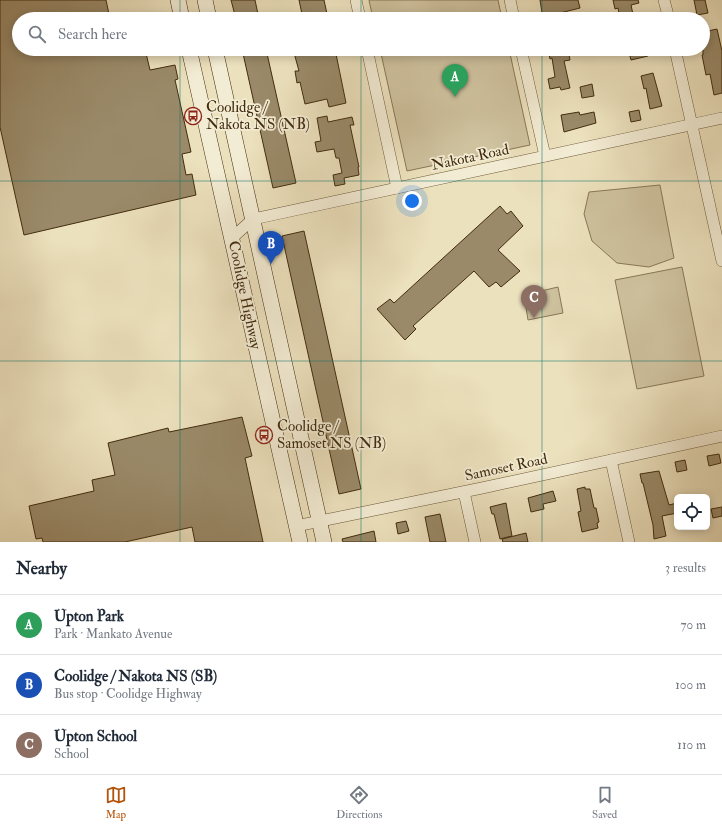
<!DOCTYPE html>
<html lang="en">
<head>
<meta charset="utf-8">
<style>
	:root { --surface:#fff; --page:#f6f6f7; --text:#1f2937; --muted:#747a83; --line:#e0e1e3; --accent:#b45309 }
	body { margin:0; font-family:"IM FELL Double Pica",serif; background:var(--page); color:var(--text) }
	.controls { position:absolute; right:12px; bottom:12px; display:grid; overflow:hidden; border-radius:6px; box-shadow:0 2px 10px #0003 }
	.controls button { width:36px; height:36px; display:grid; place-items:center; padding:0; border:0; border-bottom:1px solid var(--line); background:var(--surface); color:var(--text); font:20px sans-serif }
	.you { position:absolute; left:412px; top:201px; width:14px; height:14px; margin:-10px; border:3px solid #fff; border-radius:50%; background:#1a73e8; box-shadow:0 0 0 6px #1a73e833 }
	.badge { display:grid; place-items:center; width:26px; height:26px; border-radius:50%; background:var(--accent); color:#fff; font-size:13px; font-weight:700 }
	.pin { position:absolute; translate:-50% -33px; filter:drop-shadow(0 1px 2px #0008) }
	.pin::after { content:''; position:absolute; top:21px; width:14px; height:12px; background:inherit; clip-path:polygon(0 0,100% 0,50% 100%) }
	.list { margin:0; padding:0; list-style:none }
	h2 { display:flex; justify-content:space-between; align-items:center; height:52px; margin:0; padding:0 16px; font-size:17px }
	h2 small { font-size:13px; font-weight:400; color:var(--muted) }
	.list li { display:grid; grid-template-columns:26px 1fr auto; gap:12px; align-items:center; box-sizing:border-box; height:60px; padding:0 16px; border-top:1px solid var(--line) }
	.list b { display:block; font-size:15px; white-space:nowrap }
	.list p { margin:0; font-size:13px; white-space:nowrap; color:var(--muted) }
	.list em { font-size:13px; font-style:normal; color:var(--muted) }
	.icon { flex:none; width:22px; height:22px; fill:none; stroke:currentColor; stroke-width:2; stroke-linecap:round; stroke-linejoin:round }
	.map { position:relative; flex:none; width:722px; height:542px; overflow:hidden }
	.search { position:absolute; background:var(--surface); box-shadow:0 2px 10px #0003; left:12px; right:12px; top:12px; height:44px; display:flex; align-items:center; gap:10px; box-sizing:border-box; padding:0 14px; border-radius:22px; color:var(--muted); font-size:15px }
	.sheet { height:232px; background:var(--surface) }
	nav { display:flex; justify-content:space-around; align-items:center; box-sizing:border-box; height:56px; border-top:1px solid var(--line); background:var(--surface); font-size:11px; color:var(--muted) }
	nav a { display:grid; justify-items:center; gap:2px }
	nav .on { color:var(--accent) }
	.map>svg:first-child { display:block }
	.green { fill:#cfc29f; stroke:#887757 }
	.building { fill:#9a8a69; stroke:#422c0f }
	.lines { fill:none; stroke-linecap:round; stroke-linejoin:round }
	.minor-casing { stroke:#6c593a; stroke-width:12 }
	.secondary-casing { stroke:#422c0f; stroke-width:16 }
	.minor { stroke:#f3ecd4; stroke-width:11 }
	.secondary { stroke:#f3ecd4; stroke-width:15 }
	.grid { fill:none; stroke:#0f766e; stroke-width:1; stroke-opacity:0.55 }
	.labels { text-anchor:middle; stroke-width:3.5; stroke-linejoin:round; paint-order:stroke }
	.poi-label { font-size:15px; fill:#422c0f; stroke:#f3ecd4; text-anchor:start }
	.street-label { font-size:15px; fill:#422c0f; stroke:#f3ecd4 }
</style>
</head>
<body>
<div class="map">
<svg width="722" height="542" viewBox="0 0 722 542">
	<rect width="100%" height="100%" fill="#ece1bd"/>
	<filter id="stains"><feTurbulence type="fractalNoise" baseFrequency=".005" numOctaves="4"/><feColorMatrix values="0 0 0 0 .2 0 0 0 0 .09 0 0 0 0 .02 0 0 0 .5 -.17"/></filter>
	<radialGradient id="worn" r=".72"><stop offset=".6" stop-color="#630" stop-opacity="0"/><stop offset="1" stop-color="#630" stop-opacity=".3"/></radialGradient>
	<g class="green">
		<polygon points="369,0 498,0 502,19 373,19"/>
		<polygon points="380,49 509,49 530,145 407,171"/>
		<polygon points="660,185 674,258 649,267 617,263 592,241 584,214 589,192"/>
		<polygon points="682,267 704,376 637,389 615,280"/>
		<polygon points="558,287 563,313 528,320 524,295"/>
	</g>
	<g class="building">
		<polygon points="0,0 106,0 110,19 19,19 19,49 145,49 150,70 175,65 178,79 175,80 191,152 182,154 186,175 192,174 196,195 24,235 0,127"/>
		<polygon points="231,0 255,0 259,19 236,19"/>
		<polygon points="299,0 324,0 327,14 303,19"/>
		<polygon points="540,0 578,0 580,8 560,13 561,19 543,19"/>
		<polygon points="613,0 638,0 639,3 631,5 634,19 620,19 618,8 615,9"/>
		<polygon points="694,0 705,0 708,13 697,15"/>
		<polygon points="717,29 722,51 722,93 714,95 710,74 706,75 702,55 703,55 703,36 709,35 708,31"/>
		<polygon points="242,49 266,49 296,183 273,188"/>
		<polygon points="293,49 335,49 346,103 329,107 327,99 305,104 300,82 297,83 295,71 299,71"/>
		<polygon points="548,49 568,49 570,60 564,61 570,88 561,90 560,87 550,89 548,79 555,77 552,58 550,59"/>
		<polygon points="628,49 647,49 648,56 631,60"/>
		<polygon points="653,73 662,106 650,109 646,88 644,89 641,76"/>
		<polygon points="592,84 594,96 582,98 580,87"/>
		<polygon points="639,110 641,120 631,122 629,112"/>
		<polygon points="579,112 580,115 594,112 596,123 564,132 561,115"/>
		<polygon points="327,116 328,122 352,117 354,125 350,125 359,167 358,167 359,175 344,178 345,184 335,186 333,175 342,173 339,158 336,158 334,149 317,152 315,142 321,141 317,118"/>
		<polygon points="500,206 507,214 511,211 523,226 498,250 520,271 501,287 496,282 489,287 474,271 413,326 416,329 405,340 377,309 390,299 394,303"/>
		<polygon points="304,231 361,489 339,494 282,236"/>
		<polygon points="242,417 252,456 245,458 263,542 195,542 192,527 125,542 43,542 42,538 36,539 29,506 94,491 92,480 115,475 108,443 168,428 169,432"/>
		<polygon points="719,454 721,463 709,466 707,456"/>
		<polygon points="685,460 687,470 677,472 675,462"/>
		<polygon points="659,471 669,505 677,503 677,513 662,516 666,536 654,539 653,525 643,483 642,483 640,474"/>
		<polygon points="585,487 585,489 590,489 594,508 596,508 599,522 597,523 598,528 582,532 578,512 581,511 577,489"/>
		<polygon points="553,491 556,501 543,504 544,509 531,512 528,498"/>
		<polygon points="506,503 512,536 500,539 494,514 492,514 490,507"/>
		<polygon points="722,507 722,516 713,518 711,509"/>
		<polygon points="440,514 446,542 430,542 425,517"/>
		<polygon points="406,521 409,531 398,534 396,523"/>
		<polygon points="374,531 376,542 343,542 342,539"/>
		<polygon points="526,533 528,542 503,542 502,539"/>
	</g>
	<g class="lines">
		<g class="minor-casing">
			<g id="minor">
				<polyline points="356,0 360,19"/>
				<polyline points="510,0 514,19"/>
				<polyline points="664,0 669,19"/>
				<polyline points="367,49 397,188"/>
				<polyline points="521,49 545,156"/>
				<polyline points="675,49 722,261"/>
				<polyline points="232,238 253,219 722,118"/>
				<polyline points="611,460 629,542"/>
				<polyline points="464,492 475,542"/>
				<polyline points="296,526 482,488 722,436"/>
			</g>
		</g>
		<g class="secondary-casing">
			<g id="secondary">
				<polyline points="178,0 182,19"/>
				<polyline points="205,0 209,19"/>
				<polyline points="189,49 300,542"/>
				<polyline points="215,49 324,542"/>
			</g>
		</g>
		<use href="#minor" class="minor"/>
		<use href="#secondary" class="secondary"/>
	</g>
	<path class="grid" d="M180,0v19M361,0v19M542,0v19M180,49v493M361,49v493M542,49v493M0,181h722M0,361h722"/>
	<defs>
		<g id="bus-ring" transform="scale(0.9)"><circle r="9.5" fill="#f3ecd4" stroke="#8f2418" stroke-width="1.5"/><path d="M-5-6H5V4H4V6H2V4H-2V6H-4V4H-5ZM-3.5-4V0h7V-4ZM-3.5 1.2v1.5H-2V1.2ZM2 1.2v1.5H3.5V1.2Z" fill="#8f2418"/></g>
	</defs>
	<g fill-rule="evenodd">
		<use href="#bus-ring" x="193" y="116"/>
		<use href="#bus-ring" x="264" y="435"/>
	</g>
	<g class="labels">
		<g class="poi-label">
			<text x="206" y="112">Coolidge /<tspan x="206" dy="17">Nakota NS (NB)</tspan></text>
			<text x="277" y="431">Coolidge /<tspan x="277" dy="17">Samoset NS (NB)</tspan></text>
		</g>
		<g class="street-label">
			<text transform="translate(470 157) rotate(-12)" y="5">Nakota Road</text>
			<text transform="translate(245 295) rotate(78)" y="5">Coolidge Highway</text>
			<text transform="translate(506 467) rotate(-12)" y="5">Samoset Road</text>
		</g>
	</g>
	<rect width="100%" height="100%" filter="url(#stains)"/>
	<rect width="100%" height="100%" fill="url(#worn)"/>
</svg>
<div class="controls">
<button><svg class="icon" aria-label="locate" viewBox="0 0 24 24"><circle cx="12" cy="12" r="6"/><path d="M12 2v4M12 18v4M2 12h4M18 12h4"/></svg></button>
</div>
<div class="you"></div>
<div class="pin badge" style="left:455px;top:97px;background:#2e9e5b">A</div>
<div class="pin badge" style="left:271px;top:264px;background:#1a4fb4">B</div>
<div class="pin badge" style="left:534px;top:318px;background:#8d6e63">C</div>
<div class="search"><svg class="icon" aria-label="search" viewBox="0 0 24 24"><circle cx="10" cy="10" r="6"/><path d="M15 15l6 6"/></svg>Search here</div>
</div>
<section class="sheet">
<h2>Nearby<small>3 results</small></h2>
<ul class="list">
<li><span class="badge" style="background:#2e9e5b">A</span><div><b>Upton Park</b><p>Park · Mankato Avenue</p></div><em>70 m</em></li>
<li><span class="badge" style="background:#1a4fb4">B</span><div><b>Coolidge / Nakota NS (SB)</b><p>Bus stop · Coolidge Highway</p></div><em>100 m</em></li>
<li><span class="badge" style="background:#8d6e63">C</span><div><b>Upton School</b><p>School</p></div><em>110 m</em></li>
</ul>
</section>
<nav>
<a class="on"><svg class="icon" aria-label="map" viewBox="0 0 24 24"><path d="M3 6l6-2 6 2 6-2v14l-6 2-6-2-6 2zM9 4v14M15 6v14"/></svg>Map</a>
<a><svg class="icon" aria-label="directions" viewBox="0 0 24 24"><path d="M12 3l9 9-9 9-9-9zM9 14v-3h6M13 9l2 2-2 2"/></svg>Directions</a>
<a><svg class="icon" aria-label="saved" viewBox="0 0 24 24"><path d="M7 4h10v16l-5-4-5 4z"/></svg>Saved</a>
</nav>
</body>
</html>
